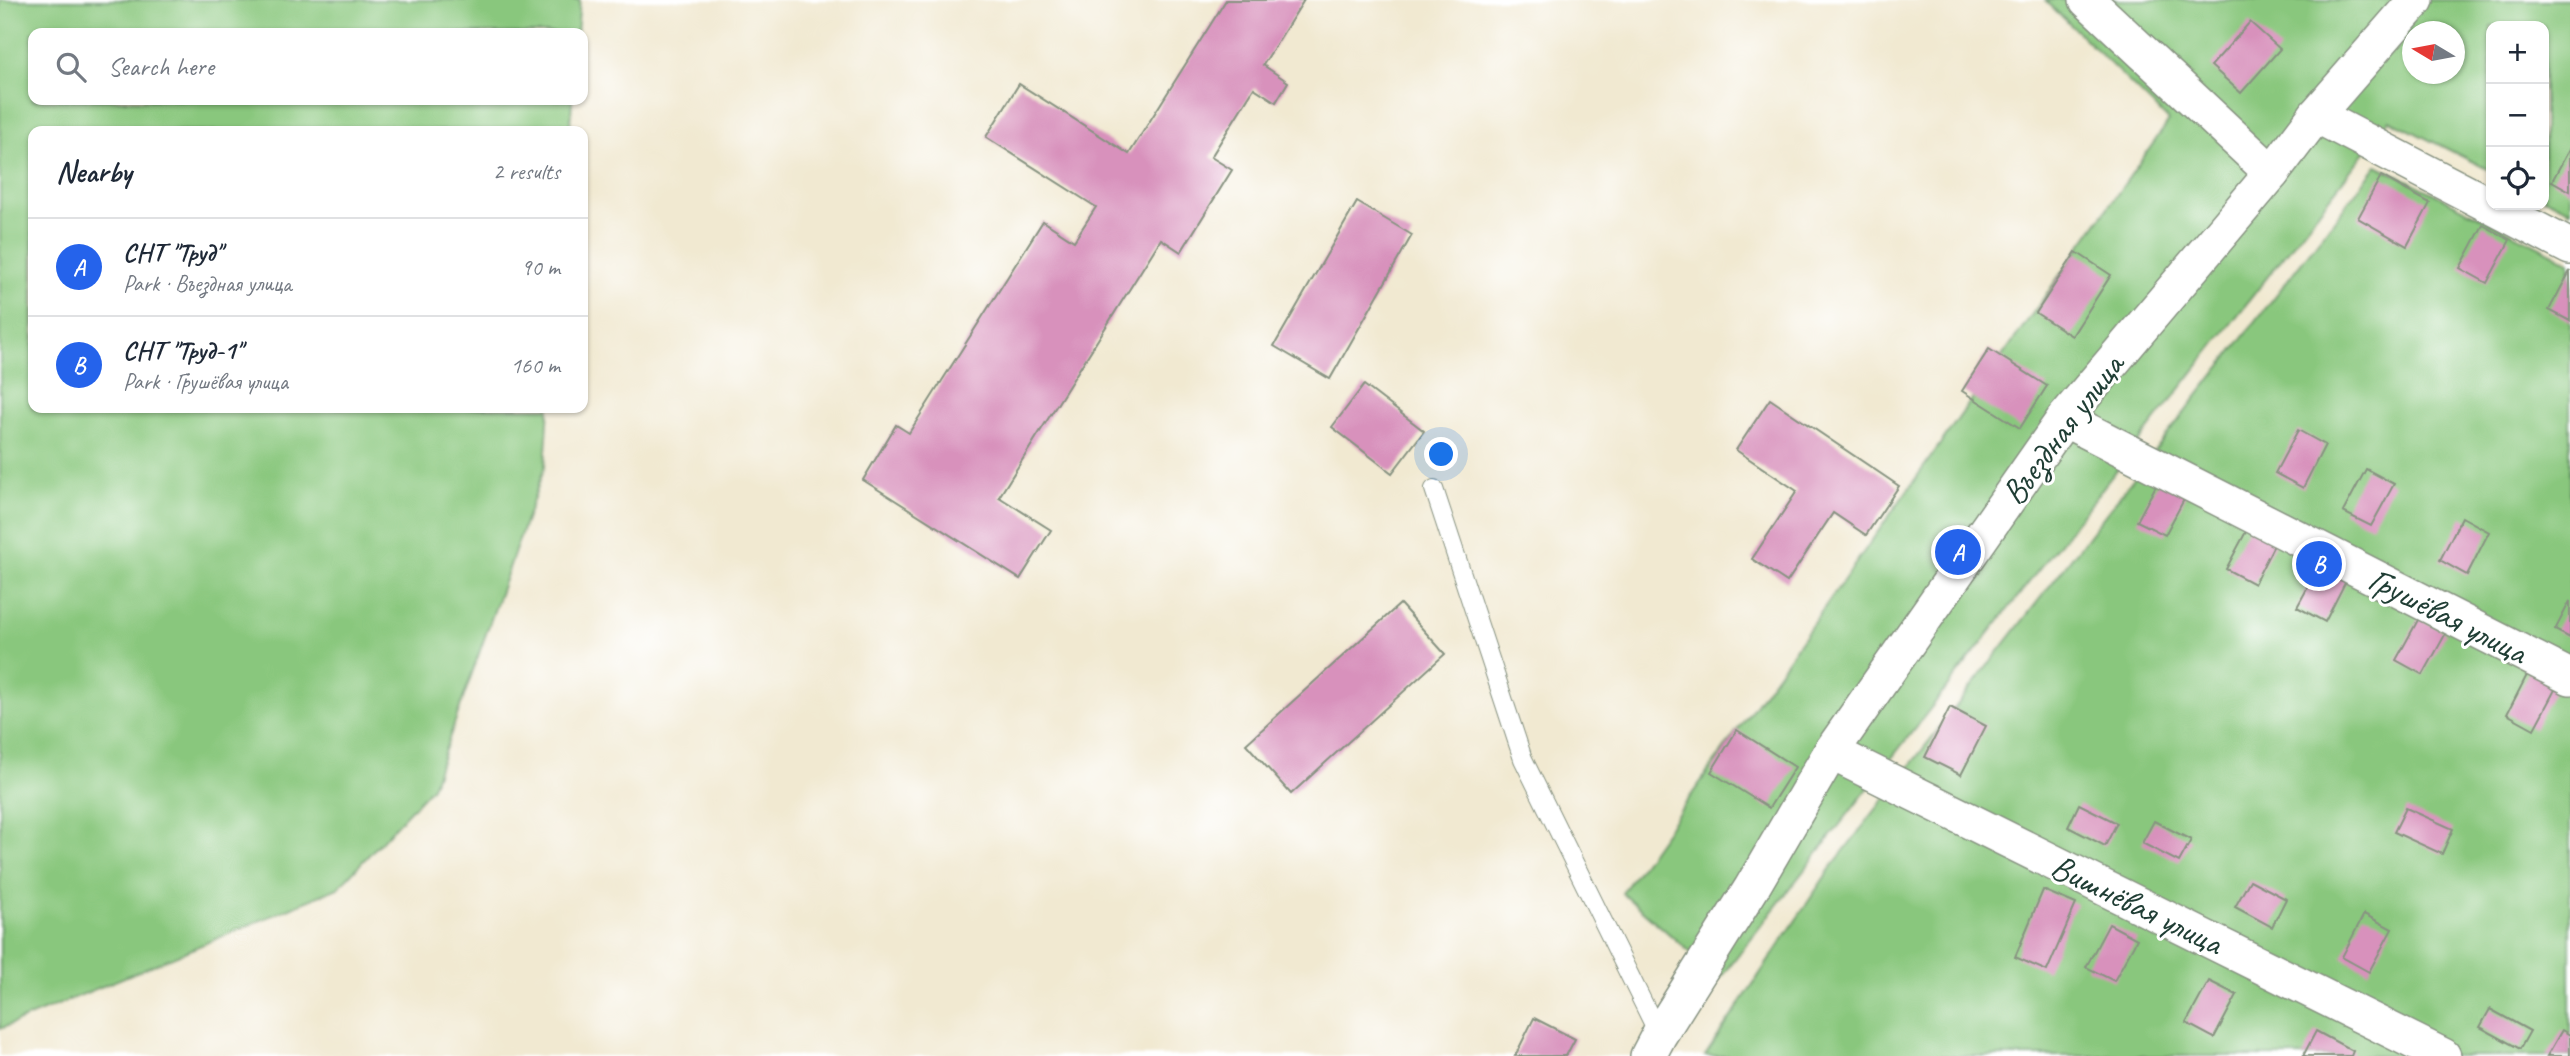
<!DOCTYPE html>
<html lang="en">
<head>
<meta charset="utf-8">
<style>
	:root { --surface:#fff; --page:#f2f2f3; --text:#1f2937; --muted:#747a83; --line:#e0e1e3; --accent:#2563eb }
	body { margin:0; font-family:Caveat,sans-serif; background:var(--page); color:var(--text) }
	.controls { position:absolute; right:21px; top:21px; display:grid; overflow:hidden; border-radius:14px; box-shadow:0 2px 5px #0004 }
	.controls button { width:63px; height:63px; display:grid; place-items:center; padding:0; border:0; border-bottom:2px solid var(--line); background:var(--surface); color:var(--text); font:35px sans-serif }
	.compass { position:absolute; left:2402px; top:21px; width:63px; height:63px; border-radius:50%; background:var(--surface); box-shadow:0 2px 5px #0004; rotate:280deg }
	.you { position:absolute; left:1442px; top:455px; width:24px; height:24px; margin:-18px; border:5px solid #fff; border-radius:50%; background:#1a73e8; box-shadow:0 0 0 10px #1a73e833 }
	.badge { display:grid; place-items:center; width:46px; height:46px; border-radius:50%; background:var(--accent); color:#fff; font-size:23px; font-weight:700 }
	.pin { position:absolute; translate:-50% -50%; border:4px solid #fff; box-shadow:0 2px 7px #0006 }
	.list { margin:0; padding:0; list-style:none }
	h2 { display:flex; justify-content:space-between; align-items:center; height:91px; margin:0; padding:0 28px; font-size:30px }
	h2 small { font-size:23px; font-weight:400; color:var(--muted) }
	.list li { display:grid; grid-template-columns:46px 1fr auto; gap:21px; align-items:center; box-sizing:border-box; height:98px; padding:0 28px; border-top:2px solid var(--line) }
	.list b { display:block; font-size:26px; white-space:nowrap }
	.list p { margin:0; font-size:23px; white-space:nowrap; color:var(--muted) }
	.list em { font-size:23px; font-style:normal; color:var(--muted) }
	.icon { flex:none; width:38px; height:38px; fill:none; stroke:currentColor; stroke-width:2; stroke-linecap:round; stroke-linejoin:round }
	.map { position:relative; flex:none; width:2570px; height:1056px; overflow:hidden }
	.search { position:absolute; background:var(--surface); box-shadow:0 2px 5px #0004; left:28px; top:28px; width:560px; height:77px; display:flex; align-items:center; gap:18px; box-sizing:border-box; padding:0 24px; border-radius:14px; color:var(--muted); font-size:26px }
	.panel { position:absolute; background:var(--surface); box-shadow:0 2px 5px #0004; left:28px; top:126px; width:560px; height:287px; border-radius:14px }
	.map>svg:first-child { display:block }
	.green { fill:#89c77d; stroke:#548258; stroke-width:2; fill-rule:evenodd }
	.building { fill:#d891bc }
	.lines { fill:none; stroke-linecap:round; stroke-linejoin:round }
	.lane-casing { stroke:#889382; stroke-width:20 }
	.street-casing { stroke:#889382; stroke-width:38 }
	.lane { stroke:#fff; stroke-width:18 }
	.street { stroke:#fff; stroke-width:35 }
	.labels { text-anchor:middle; stroke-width:6; stroke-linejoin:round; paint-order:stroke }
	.street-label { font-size:35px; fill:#1f3d34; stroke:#fff }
</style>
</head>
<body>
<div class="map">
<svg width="2570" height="1056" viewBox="0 0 2570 1056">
	<rect width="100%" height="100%" fill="#fff"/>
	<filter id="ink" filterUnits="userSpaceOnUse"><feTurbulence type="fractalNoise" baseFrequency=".0143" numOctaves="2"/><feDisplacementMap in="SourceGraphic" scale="14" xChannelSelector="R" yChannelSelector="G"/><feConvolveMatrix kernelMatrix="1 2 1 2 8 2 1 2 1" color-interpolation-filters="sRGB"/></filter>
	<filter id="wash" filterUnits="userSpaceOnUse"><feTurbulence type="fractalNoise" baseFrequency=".00686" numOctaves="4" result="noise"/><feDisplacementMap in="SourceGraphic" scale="28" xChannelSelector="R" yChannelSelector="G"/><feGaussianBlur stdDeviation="1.57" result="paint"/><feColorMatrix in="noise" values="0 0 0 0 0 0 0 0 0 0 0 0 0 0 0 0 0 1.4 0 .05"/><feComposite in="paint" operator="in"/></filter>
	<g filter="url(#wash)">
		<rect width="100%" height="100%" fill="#f1e9d1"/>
		<g class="green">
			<polygon points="0,0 580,0 577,33 33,33 33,100 572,100 570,131 33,131 33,408 549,408 545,466 432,787 338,888 0,1029"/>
			<path d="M2045,0h525v211l-26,-13v-172h-53v145l-101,-51 -670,858 -98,-85 547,-772zM2412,32h42v42h-42z"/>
			<polygon points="2377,165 2570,262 2570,1056 1705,1056 1832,866"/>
		</g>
		<g id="blocks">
			<g class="building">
				<polygon points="1226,0 1304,0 1263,65 1288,82 1276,102 1254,88 1211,157 1232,170 1181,252 1161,239 999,497 1051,530 1020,579 863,480 896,425 909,433 1043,221 1074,241 1096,207 986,137 1019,84 1129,154"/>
				<polygon points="2250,22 2280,49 2241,93 2211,66"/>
				<polygon points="2570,148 2570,191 2552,181"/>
				<polygon points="2381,176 2430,203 2407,246 2358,218"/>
				<polygon points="1357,202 1412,235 1330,379 1274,346"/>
				<polygon points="2483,225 2510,240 2487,283 2460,268"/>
				<polygon points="2076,252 2111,275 2072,336 2036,313"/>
				<polygon points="2570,271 2570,321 2549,310"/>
				<polygon points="1989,349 2047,386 2020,428 1962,391"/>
				<polygon points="1364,385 1424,431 1392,473 1332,427"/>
				<polygon points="1770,399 1899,486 1866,535 1833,513 1787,582 1752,559 1797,491 1736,450"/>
				<polygon points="2298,430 2325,445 2303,488 2275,473"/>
				<polygon points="2366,469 2394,484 2371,526 2343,512"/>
				<polygon points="2160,478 2188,492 2165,535 2137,521"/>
				<polygon points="2462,517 2489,532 2467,575 2440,560"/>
				<polygon points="2249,526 2276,541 2254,584 2226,569"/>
				<polygon points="2320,565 2347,579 2325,622 2297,607"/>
				<polygon points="2570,601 2570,638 2555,630"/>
				<polygon points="1400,604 1445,654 1291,794 1246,744"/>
				<polygon points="2419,618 2446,633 2423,675 2396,660"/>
				<polygon points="2529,671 2557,686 2534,729 2507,714"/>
				<polygon points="1950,707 1986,726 1961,775 1925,757"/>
				<polygon points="1737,730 1795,767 1769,808 1711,772"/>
				<polygon points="2079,804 2117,823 2105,846 2068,827"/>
				<polygon points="2406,808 2453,829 2442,854 2394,832"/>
				<polygon points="2154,821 2191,840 2179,862 2142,843"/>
				<polygon points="2250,880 2286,899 2272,927 2235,907"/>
				<polygon points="2043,890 2076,904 2047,971 2015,957"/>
				<polygon points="2364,914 2392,929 2369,972 2342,957"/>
				<polygon points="2109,924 2137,939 2114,981 2086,967"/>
				<polygon points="2209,981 2237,995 2214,1038 2186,1023"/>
				<polygon points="2490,1009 2530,1031 2520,1049 2480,1027"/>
				<polygon points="1534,1018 1575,1039 1566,1056 1515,1056"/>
				<polygon points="2562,1030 2570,1035 2570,1056 2547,1056"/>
				<polygon points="2316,1031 2353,1051 2351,1056 2303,1056"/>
			</g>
		</g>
	</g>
	<g filter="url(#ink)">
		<use href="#blocks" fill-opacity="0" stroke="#889382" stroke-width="2"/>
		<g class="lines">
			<g class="lane-casing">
				<polyline id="lane" points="1434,489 1523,759 1659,1035"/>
			</g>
			<g class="street-casing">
				<g id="street">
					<polyline points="2087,0 2272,173"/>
					<polyline points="2316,115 2570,247"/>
					<polyline points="2064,419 2570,677"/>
					<polyline points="1831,752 2443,1056"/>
					<polyline points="1648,1056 1659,1035 1751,889 1831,752 2064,419 2272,173 2316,115 2416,0"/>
				</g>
			</g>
			<use href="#lane" class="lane"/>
			<use href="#street" class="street"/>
		</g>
	</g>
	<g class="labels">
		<g class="street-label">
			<text transform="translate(2062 429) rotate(-53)" y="12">Въездная улица</text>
			<text transform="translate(2448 615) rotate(27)" y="12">Грушёвая улица</text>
			<text transform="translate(2137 904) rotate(26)" y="12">Вишнёвая улица</text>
		</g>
	</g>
</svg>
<div class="controls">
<button>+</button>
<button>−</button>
<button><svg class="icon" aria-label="locate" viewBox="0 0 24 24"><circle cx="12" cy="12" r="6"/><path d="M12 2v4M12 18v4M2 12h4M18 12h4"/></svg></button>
</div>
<svg class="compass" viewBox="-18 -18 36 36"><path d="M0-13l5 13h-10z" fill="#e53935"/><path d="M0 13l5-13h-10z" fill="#747a83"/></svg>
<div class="you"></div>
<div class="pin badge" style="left:1958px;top:552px">A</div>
<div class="pin badge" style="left:2319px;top:564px">B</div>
<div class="search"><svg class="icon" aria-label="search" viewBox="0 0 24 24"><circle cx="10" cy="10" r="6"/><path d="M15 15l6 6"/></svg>Search here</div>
<section class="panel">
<h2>Nearby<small>2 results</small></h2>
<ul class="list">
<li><span class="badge">A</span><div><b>СНТ &quot;Труд&quot;</b><p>Park · Въездная улица</p></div><em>90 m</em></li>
<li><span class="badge">B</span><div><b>СНТ &quot;Труд-1&quot;</b><p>Park · Грушёвая улица</p></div><em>160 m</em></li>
</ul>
</section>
</div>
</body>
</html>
